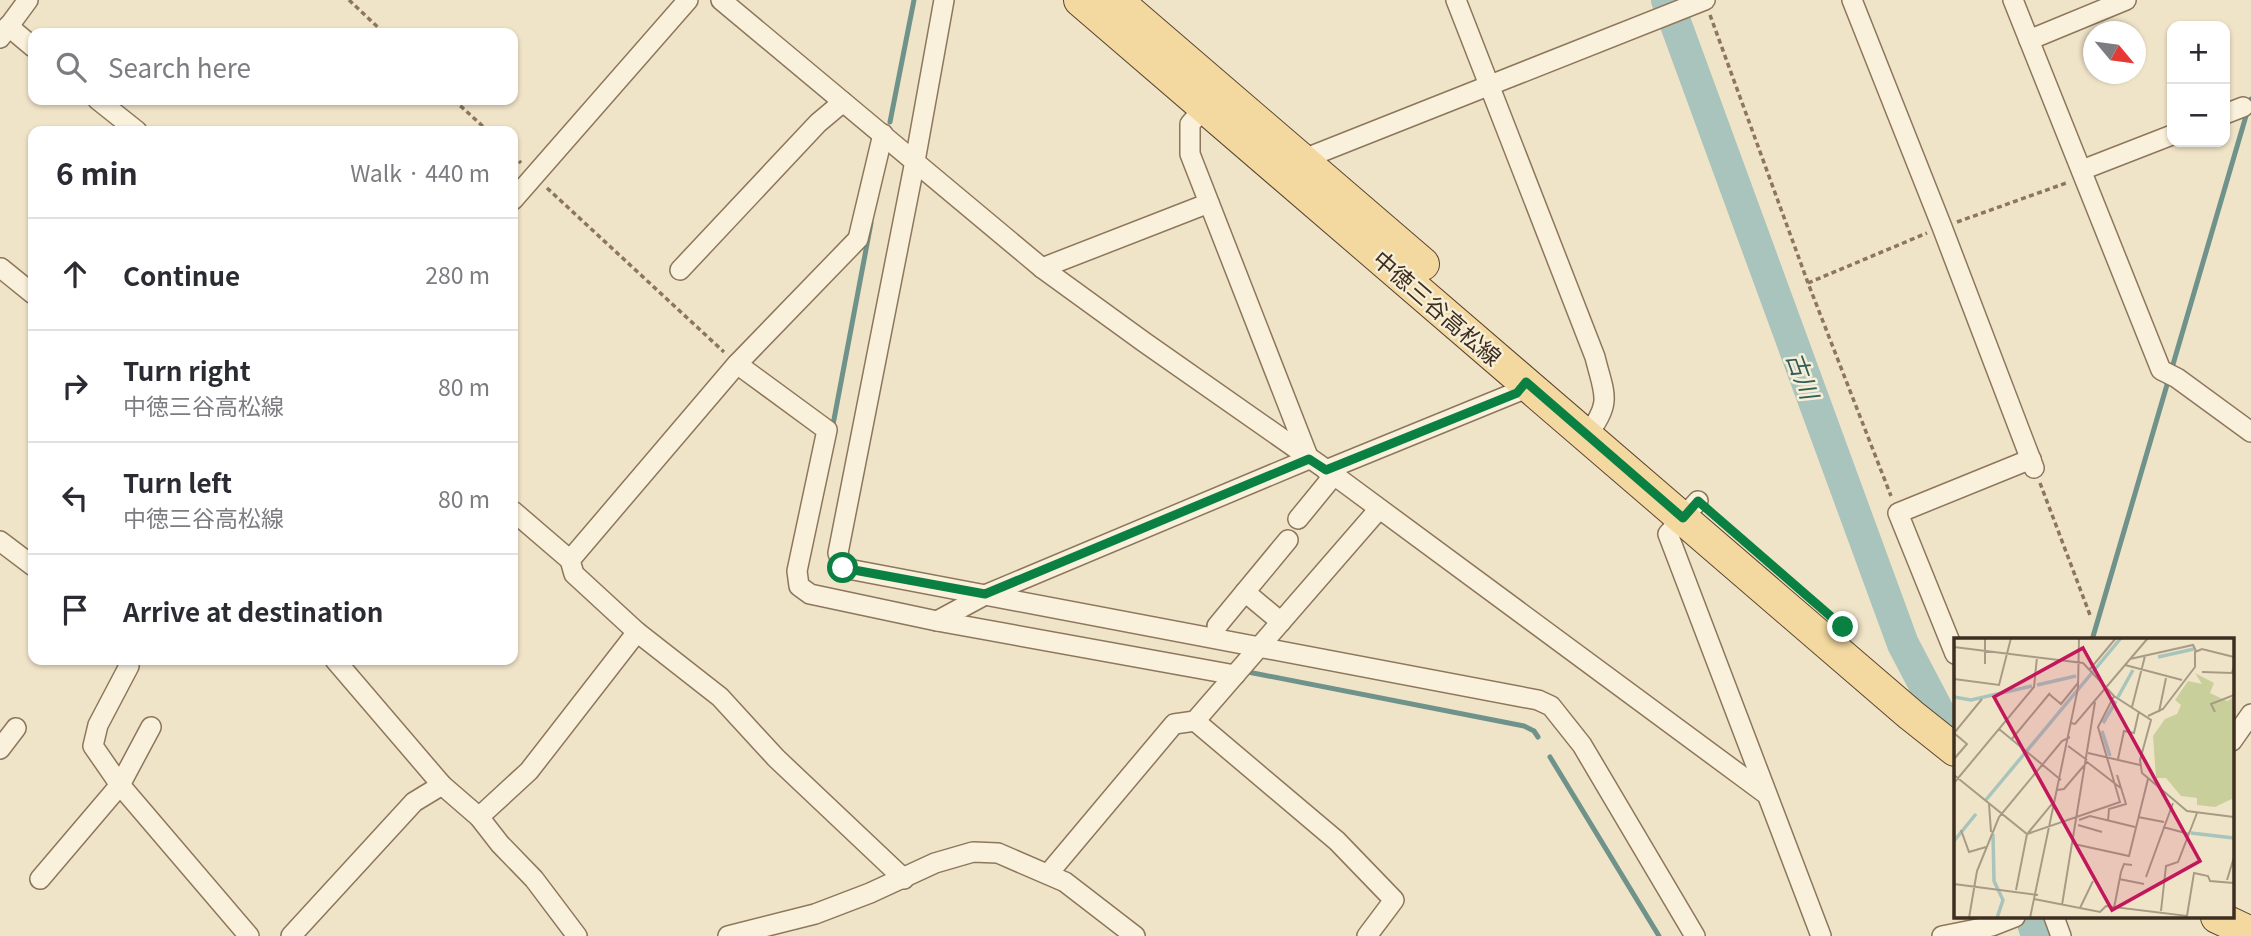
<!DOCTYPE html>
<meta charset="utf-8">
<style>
:root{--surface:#fff;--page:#f2f2f3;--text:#2b2b33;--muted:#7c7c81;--line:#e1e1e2}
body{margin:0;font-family:Georgia,"Noto Sans JP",serif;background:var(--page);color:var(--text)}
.controls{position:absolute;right:21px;top:21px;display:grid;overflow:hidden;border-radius:14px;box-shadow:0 2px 5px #0004}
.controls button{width:63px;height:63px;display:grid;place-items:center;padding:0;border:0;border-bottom:2px solid var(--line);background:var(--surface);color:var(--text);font:35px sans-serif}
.compass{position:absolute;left:2083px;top:21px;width:63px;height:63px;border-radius:50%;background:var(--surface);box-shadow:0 2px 5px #0004;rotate:119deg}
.stop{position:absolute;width:21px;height:21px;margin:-16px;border:5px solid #0b8043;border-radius:50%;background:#fff}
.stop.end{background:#0b8043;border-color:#fff;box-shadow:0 2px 7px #0008}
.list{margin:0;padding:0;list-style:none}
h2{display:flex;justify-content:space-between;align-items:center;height:91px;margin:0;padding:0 28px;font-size:30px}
h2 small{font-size:23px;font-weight:400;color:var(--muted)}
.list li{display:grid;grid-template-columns:46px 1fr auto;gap:21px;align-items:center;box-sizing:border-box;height:112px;padding:0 28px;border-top:2px solid var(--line)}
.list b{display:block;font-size:26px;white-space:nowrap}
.list p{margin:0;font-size:23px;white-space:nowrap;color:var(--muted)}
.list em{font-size:23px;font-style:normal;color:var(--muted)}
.icon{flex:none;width:38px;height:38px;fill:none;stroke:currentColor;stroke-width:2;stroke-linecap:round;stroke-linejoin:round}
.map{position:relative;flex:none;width:2251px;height:936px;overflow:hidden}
.search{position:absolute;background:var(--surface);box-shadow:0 2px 5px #0004;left:28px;top:28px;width:490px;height:77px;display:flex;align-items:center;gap:18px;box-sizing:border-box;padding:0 24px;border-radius:14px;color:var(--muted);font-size:26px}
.panel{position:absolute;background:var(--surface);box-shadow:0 2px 5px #0004;left:28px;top:126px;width:490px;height:539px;border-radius:14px}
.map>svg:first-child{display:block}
</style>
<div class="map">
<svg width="2251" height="936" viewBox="0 0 2251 936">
<rect width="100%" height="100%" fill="#f0e4c8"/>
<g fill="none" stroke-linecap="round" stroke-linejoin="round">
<g stroke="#6f938a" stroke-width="5">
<polyline points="890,122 914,0"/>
<polyline points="832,430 871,223"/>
<polyline points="2092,640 2251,99"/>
<polyline points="1248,672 1524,726 1534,731 1538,737"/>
<polyline points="1550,757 1659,936"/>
</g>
<g stroke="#a9c4bc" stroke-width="32">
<polyline points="1667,0 1903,644 1955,743"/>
<polyline points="2031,917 2037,936"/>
</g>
<defs>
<g id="minor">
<polyline points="721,0 1042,268 1144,342 1334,475 1766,794"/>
<polyline points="944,0 915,161 838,553 843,568 1538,700 1551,706 1582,745 1695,936"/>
<path d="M1456 0 1595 357C1604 394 1613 402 1587 435"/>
<polyline points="1852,0 1942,227 2034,468"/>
<polyline points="2013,0 2161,370 2177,378 2251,432"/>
<polyline points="8,26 33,47"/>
<polyline points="0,38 28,0"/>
<polyline points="2029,40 2126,0"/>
<polyline points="98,100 137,131"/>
<polyline points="2225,114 2243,107"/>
<polyline points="1296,162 1705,0"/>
<polyline points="2082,170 2172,135"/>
<polyline points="513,200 688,0"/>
<polyline points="1,268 33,294"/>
<polyline points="1042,268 1209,203"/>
<polyline points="680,270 818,123 843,102"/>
<polyline points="737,364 827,430 797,571 799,586 810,594 937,621 1235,675"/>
<polyline points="1326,470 1517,392 1526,382"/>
<polyline points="1698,501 1668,534 1821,936"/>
<polyline points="513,511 570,560 574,574 637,632 720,697 776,758 904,879"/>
<polyline points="1298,519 1334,475"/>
<polyline points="0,541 33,566"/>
<polyline points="570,560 737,364 858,239 883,134"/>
<polyline points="937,621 985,595 1309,459 1190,154 1190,124 1210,101"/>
<polyline points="1281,622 1245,592 1288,540"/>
<polyline points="1217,626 1245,592"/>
<polyline points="1955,654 1898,513 2031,459"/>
<polyline points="128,660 129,666 98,725 93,746 120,785 249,936"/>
<polyline points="335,660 442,785 479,817 500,844 534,879 577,936"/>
<polyline points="1195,721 1337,841 1394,900 1367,936"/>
<polyline points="2232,741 2251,714"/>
<polyline points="0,749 16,728"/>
<polyline points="479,817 529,771 637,632"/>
<polyline points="1048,874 1174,724 1195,721 1379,509"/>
<polyline points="40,879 120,785 151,727"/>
<polyline points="2054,917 2061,936"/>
<polyline points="291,936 414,802 442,785"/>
<polyline points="728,936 815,914 870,893 935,863 973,852 998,853 1065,882 1135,936"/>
<polyline points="1942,936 1992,926 2015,917"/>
</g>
<g id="primary">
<polyline points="1080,0 1911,715 1955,750"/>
<polyline points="1116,0 1423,264"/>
<polyline points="2217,917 2251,933"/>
</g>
</defs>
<use href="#minor" stroke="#8d765c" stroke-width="22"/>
<use href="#primary" stroke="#5b4430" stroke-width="34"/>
<g stroke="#8d765c" stroke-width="3.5" stroke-dasharray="5 3.5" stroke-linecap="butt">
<polyline points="349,0 384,33"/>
<polyline points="1710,15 1808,283 1891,496"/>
<polyline points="454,100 488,131"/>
<polyline points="513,155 521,163"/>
<polyline points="547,188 724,352"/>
<polyline points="1957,222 2069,182"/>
<polyline points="1808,283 1927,233"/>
<polyline points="2040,483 2090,615"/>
</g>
<use href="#minor" stroke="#faf1dc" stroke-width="19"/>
<use href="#primary" stroke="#f3d9a0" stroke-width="32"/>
</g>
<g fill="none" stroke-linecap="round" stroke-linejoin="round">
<polyline stroke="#0b8043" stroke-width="9" points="843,568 985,594 1309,459 1326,470 1517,393 1526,382 1683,518 1698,501 1843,627"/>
</g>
<g text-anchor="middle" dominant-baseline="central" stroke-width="5" stroke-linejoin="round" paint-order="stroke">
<g font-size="23" fill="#3d2e20" stroke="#f7eed8">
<text transform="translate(1438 307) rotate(41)">中徳三谷高松線</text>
</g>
<g font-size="24" font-style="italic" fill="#2f5d5a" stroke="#f7eed8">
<text transform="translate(1804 375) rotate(70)">古川</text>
</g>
</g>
<g transform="translate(1954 638)">
<rect width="280" height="280" fill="#f0e4c8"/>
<path d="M241 35 260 45 256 55 273 63 280 59V160L261 169 243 167V160L227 158 212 140H202L199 98 211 81 223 76 227 67 221 62 234 43 248 46Z" fill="#c9cf9b"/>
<path fill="none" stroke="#a9c4bc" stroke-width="3.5" d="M204 19 240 11M83 47 122 38M0 59 17 62 78 48M164 59 179 32M149 85 162 63M148 93 156 118M31 163 167 0M237 195 280 200M39 196 40 243 49 262 43 280M0 203 22 176"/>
<path fill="none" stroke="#a89b85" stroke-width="2" d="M31 0V26M0 9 129 25 160 58 197 82 186 122 188 135 233 173 280 179M176 21 239 7 242 13M171 27 228 42M136 31 162 0M248 34 278 35 280 28M0 41 45 47 57 0M95 56 107 66 124 45M178 69 191 18M205 74 212 40M261 74 257 66 280 57M194 78 209 71 241 29V14L248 11 280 19M117 85 121 86 194 0M45 91 107 142M57 102 96 55M114 108 133 122M134 115 186 127M0 121 13 106 0 95 28 61M164 121 170 93 180 95 185 73M0 137 73 196 166 164 144 89 160 58M0 145 80 49 83 19M103 152 110 151 133 124 168 151M35 166 37 194M184 179 210 184M125 182 136 178 181 189M154 183 155 171 172 166 163 137M124 187 148 194M209 189 235 196M7 192 15 214 32 209M74 195 97 167 102 168M120 206 175 218 194 141M192 239 219 165M165 241 190 246M273 242 280 219M0 246 84 257M62 252 73 196M80 261 146 274 152 268 233 278 240 235 254 238 256 243 280 245M108 267 141 64M126 270 139 243M160 270 167 234 170 226 178 227M207 273 212 228 224 224 243 175M15 280 23 233 45 179 108 103 116 99M76 280 124 50 125 0"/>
<path fill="#c2185b" fill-opacity="0.15" stroke="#c2185b" stroke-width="3.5" d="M129 10 246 223 158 272 40 59Z"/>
<rect width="280" height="280" fill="none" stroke="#3d2e20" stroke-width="3.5"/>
</g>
</svg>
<div class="controls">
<button>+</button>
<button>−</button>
</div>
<svg class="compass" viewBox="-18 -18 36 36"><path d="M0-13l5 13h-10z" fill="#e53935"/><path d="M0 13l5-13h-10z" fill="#7c7c81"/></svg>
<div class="stop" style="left:843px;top:568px"></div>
<div class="stop end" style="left:1843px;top:627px"></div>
<div class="search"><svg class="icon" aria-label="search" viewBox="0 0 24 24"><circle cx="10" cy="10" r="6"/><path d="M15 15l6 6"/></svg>Search here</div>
<section class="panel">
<h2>6 min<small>Walk · 440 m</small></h2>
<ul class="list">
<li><svg class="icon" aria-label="ahead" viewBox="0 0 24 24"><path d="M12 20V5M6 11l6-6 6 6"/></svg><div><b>Continue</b></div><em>280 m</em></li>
<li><svg class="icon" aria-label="right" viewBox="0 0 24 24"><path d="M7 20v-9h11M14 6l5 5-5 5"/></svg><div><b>Turn right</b><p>中徳三谷高松線</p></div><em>80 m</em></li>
<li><svg class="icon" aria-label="left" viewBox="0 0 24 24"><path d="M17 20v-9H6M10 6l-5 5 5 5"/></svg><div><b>Turn left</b><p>中徳三谷高松線</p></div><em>80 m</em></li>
<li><svg class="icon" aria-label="arrive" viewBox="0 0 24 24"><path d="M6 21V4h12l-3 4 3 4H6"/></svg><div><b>Arrive at destination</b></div></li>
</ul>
</section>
</div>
